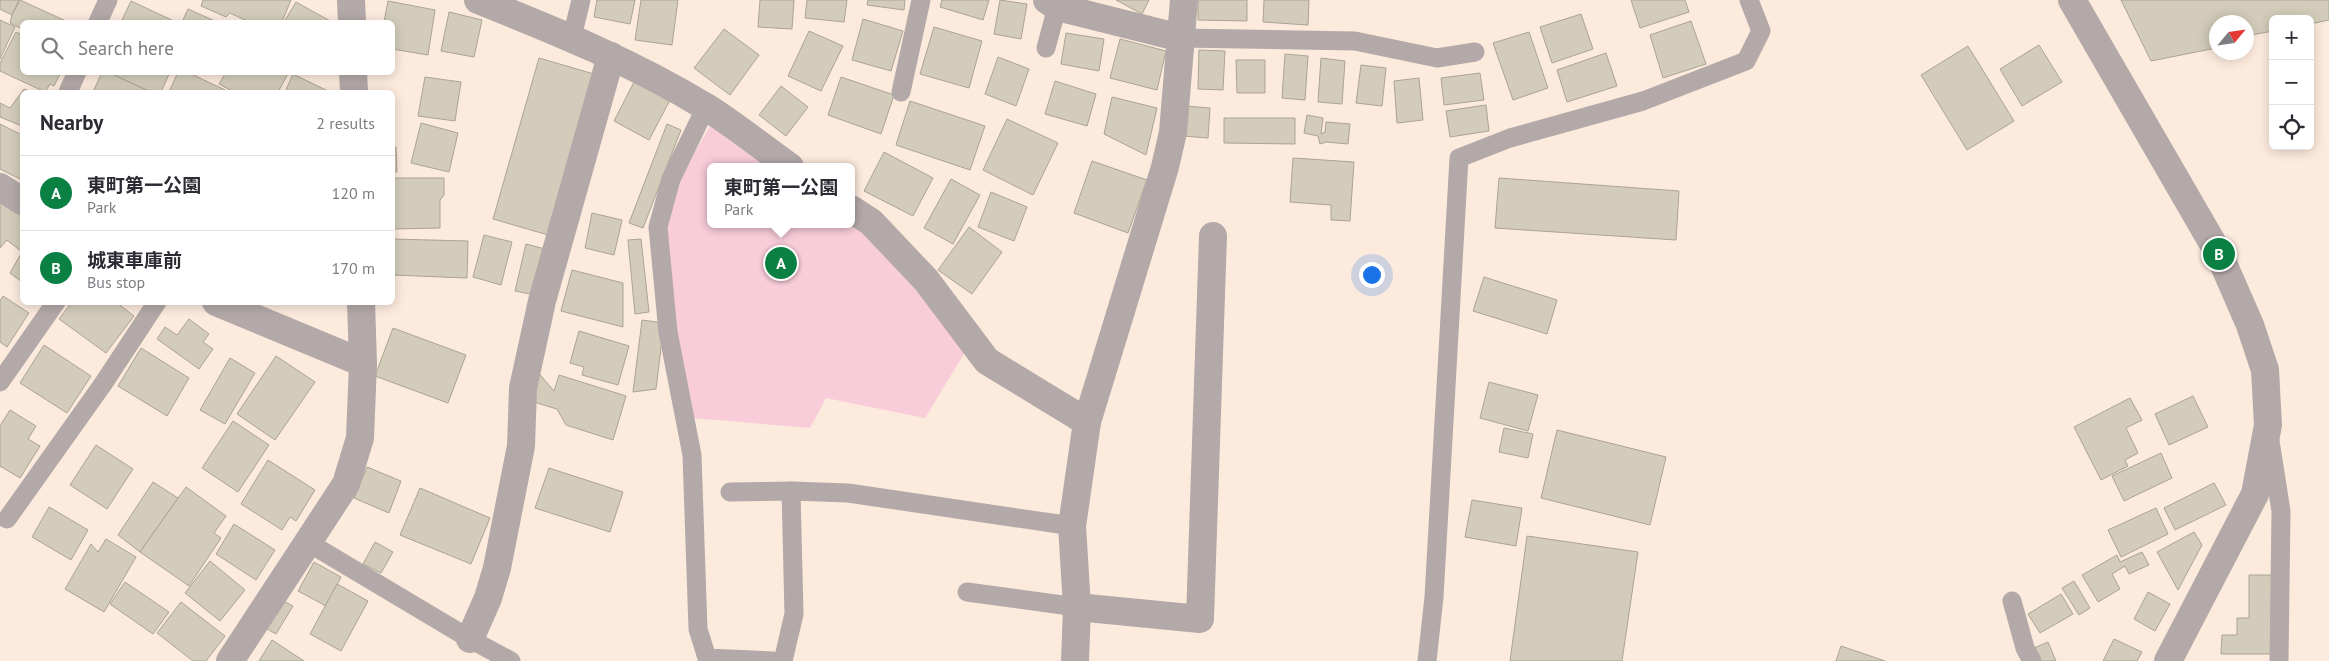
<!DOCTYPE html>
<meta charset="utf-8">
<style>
:root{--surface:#fff;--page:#f2f2f3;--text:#2b2b33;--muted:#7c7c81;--line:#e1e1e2;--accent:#0b8043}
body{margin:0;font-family:"PT Sans","Noto Sans JP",sans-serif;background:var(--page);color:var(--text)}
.controls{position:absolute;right:15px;top:15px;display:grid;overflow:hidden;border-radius:8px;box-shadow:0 2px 12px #0003}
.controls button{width:45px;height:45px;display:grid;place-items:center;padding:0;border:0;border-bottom:1px solid var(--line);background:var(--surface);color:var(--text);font:25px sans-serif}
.compass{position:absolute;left:2209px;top:15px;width:45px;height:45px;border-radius:50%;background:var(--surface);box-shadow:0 2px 12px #0003;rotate:61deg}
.you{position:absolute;left:1371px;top:274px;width:18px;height:18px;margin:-12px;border:4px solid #fff;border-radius:50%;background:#1a73e8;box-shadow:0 0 0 8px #1a73e833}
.badge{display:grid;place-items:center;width:32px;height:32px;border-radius:50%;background:var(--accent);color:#fff;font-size:16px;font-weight:700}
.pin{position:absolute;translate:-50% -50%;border:2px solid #fff;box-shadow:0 1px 5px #0006}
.popup{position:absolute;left:707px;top:163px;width:148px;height:65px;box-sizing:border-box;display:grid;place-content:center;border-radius:8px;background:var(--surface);filter:drop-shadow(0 1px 4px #0005);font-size:16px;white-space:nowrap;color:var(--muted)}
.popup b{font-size:19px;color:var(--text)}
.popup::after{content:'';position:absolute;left:50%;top:100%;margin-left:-10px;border:10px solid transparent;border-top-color:var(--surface)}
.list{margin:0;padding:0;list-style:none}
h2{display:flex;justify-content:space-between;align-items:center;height:65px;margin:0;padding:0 20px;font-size:21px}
h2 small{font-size:16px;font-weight:400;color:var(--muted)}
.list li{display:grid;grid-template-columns:32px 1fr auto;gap:15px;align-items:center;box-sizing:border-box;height:75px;padding:0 20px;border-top:1px solid var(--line)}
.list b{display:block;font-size:19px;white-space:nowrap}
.list p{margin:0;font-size:16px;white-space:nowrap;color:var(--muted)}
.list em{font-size:16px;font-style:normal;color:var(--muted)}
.icon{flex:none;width:28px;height:28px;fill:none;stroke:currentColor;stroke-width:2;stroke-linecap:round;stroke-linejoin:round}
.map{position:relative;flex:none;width:2329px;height:661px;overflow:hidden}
.search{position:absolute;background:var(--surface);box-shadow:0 2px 12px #0003;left:20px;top:20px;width:375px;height:55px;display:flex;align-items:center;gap:12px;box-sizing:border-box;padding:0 18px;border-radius:8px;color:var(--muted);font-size:19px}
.panel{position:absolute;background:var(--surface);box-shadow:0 2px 12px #0003;left:20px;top:90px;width:375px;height:215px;border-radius:8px}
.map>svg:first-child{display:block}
</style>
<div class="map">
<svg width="2329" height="661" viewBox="0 0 2329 661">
<rect width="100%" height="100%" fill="#fceadd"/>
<polygon fill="#f8ccd9" points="712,123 774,167 711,167 711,224 851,224 851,221 919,289 965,352 925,418 826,398 810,428 693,418 667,288 664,237 677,182"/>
<g fill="#d3ccba" stroke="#aba492">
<polygon points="0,0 19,0 12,15 0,9"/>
<polygon points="20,0 66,21 66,22 22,22 22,29 10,23 12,15"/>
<polygon points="203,0 291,0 282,22 249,22 230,13 226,17 201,6"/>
<polygon points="597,0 635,0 630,24 594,17"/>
<polygon points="641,0 678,0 672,45 635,40"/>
<polygon points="760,0 794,0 792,29 758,27"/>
<polygon points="807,0 847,0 844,22 805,18"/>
<polygon points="868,0 905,0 904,10 867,5"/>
<polygon points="942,0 989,0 983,20 940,7"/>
<polygon points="1000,0 1027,4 1021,39 994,34"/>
<polygon points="1116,0 1149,0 1142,14"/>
<polygon points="1198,0 1247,0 1247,21 1198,20"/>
<polygon points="1264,0 1309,0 1308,25 1263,22"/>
<polygon points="1631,0 1685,0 1689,12 1640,28"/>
<polygon points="2121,0 2329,0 2329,20 2310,24 2310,19 2273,19 2273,31 2246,36 2246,22 2216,22 2216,48 2151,61"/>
<polygon points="131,1 176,22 121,22"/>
<polygon points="388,1 435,10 428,55 392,49 392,22 384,22"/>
<polygon points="296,2 332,22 284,22"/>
<polygon points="188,9 217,22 182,22"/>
<polygon points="449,12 482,20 474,57 441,51"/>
<polygon points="1581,14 1593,49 1552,63 1540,27"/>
<polygon points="863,19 903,31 891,71 852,60"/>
<polygon points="0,20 15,27 0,59"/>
<polygon points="1691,21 1706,64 1663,78 1650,35"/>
<polygon points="934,27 982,41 969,88 920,74"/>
<polygon points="724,29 759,55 730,95 694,68"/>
<polygon points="809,31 843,46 821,91 788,76"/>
<polygon points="16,32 22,35 22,72 61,72 54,86 50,84 45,92 0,71 0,63"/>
<polygon points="1529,32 1548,88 1513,100 1493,43"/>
<polygon points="1066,33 1104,39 1099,71 1061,64"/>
<polygon points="1120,39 1166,51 1157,90 1110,78"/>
<polygon points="2039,45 2062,82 2022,106 2000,69"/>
<polygon points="1968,46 2014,121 1967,150 1921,75"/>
<polygon points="1199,50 1225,51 1223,90 1198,89"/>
<polygon points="1606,53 1617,86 1567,102 1557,70"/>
<polygon points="1285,54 1308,56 1305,100 1282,98"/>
<polygon points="998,57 1029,69 1016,106 985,94"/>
<polygon points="539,58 601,76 555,237 493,219"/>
<polygon points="1321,58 1345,61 1342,104 1318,102"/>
<polygon points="1236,60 1265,60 1265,93 1237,93"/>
<polygon points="1361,65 1386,68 1382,106 1356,103"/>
<polygon points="102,72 108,72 151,92 93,92"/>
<polygon points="115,72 170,72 161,92 151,92 114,75"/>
<polygon points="178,72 187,72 225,90 224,92 169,92"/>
<polygon points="226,72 289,72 278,92 234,92 219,84"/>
<polygon points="1480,73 1484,100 1444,105 1441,78"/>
<polygon points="293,74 330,92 285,92"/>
<polygon points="425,77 461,82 455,121 418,116"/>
<polygon points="841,77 894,95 881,134 828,115"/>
<polygon points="1419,78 1423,120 1397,123 1394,81"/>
<polygon points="1055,81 1096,94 1087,126 1045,114"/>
<polygon points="634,82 670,100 649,140 614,121"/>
<polygon points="781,86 808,107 786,136 759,115"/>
<polygon points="24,89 32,92 22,92 22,126 0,117 0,103 10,108"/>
<polygon points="1112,97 1157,108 1146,155 1104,134"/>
<polygon points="910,101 985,126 970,170 896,145"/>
<polygon points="1486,105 1489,131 1450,137 1446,111"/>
<polygon points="1185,106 1210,108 1208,138 1183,136"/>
<polygon points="1307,115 1323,118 1321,134 1325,132 1326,122 1350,124 1348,144 1326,142 1320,144 1318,136 1304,133"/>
<polygon points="1224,118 1295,118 1295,144 1224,143"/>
<polygon points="1007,119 1058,143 1033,195 983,170"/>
<polygon points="421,123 458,133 449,172 411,163"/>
<polygon points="0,124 22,135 22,180 0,169"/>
<polygon points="667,124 681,130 643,228 629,223"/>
<polygon points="392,147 396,147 397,172 392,172"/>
<polygon points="884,152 933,178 913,216 864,191"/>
<polygon points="1293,158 1354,162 1350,221 1331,220 1331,205 1290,202"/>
<polygon points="1092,161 1147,180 1128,233 1074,213"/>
<polygon points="392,178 444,178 444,195 440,200 440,228 392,229"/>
<polygon points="1499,178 1679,191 1676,240 1495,228"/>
<polygon points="951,179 980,195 953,244 924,228"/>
<polygon points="991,192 1027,207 1014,241 978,227"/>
<polygon points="0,193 22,209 22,252 7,240 0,248"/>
<polygon points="592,213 622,220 614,255 585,248"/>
<polygon points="969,227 1002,252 972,294 938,270"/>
<polygon points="484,235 512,242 501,285 473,277"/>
<polygon points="392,239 468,241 467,278 392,275"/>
<polygon points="641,239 649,312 635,314 628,240"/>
<polygon points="526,244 545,249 535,295 515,291"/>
<polygon points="22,252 22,282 10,273"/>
<polygon points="572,270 623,283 623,327 561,311"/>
<polygon points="1484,277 1557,300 1547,334 1473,311"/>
<polygon points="3,296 29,313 7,347 0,342 0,301"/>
<polygon points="72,302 116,302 134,316 106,353 59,319"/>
<polygon points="189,319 209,334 203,342 213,349 199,369 157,339 165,327 177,335"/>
<polygon points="642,320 664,323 656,389 633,392"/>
<polygon points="393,328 466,355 448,403 375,376"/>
<polygon points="579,331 629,346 618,385 582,375 584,367 570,363"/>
<polygon points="44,345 91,376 67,413 20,383"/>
<polygon points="141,348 189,378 167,416 118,386"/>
<polygon points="276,356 315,382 275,440 237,414"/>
<polygon points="230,358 255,373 225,424 200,410"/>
<polygon points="536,370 554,391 559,375 626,396 613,440 566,425 557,409 527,400"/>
<polygon points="1489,382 1538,395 1528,431 1480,418"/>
<polygon points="2193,396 2208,427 2169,445 2155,414"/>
<polygon points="2130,398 2142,420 2126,428 2138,453 2125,460 2128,466 2101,480 2074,427"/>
<polygon points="10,410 36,426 28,439 40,446 20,478 0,466 0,426"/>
<polygon points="233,421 269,445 238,492 202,468"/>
<polygon points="1504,428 1533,434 1528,458 1499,452"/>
<polygon points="1557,430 1666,457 1650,525 1541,498"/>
<polygon points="96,445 133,469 107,509 70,485"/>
<polygon points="2161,453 2172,478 2124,501 2112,476"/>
<polygon points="268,460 315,490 296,521 290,517 282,530 241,504"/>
<polygon points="367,467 401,481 389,513 354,498"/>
<polygon points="549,468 623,492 610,532 535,508"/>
<polygon points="153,482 178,498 140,552 118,535"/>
<polygon points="2214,483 2226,505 2175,530 2164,508"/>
<polygon points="186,487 226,516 214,533 221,538 189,586 140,552"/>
<polygon points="420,488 490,518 471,564 400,535"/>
<polygon points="1472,500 1522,508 1516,546 1465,537"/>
<polygon points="49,507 88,530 71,560 32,537"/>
<polygon points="2156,508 2168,534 2121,557 2108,530"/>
<polygon points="234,524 275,550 256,580 216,554"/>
<polygon points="2194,532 2202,545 2178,590 2157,552"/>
<polygon points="1527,536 1638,552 1622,661 1510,661"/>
<polygon points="106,539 136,557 104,612 65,589 91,544 98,552"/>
<polygon points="375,542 393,552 381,573 363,564"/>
<polygon points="2142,552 2149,565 2129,574 2125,566 2112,574 2120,589 2098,602 2082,575 2117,555 2120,562"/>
<polygon points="210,561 245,590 220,621 185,593"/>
<polygon points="314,562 341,577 326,606 298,591"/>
<polygon points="2249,575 2275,575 2275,654 2221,654 2222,635 2237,635 2237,618 2249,618"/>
<polygon points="2074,581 2090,608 2079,615 2062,588"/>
<polygon points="125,582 169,612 153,634 110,604"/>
<polygon points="337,584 368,601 341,651 310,634"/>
<polygon points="2148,592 2170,604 2155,631 2134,619"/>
<polygon points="2061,594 2073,614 2040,633 2028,614"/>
<polygon points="278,598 293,606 276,634 262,626"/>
<polygon points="181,602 225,636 206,661 193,661 157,633"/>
<polygon points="2114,639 2142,652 2137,661 2103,661"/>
<polygon points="272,640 304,661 259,661"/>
<polygon points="2048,642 2056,661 2040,661 2034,648"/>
<polygon points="1841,646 1885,661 1836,661"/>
</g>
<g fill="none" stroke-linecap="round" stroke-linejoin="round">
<g stroke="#b3a9a8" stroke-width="19">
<polyline points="98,22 108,0"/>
<polyline points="572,37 581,0"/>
<polyline points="1181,38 1355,41 1437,58 1475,52"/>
<polyline points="1046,48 1057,7"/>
<polyline points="68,92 77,72"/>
<polyline points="901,92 921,0"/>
<polyline points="706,107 671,179 658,227 668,332 692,455 698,629 707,658 773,661"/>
<polyline points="0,382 56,302"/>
<polyline points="2270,441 2281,511 2279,661"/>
<polyline points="730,492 791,491 848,493 1072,526"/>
<polyline points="7,519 103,384 157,302"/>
<polyline points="309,543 470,639 511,661"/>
<polyline points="967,592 1077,607"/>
<polyline points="2012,601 2025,648 2032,661"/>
<polyline points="783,661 794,614 791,491"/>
<polyline points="1427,661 1434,597 1459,158 1510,138 1643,101 1746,61 1761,31 1749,0"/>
</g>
<g stroke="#b3a9a8" stroke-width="28">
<polyline points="351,0 352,22"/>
<path d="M478 0C556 31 634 63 706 107 735 125 762 147 790 167"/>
<polyline points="1047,0 1057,7 1181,38"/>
<polyline points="353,72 354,92"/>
<polyline points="0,187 22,201"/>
<polyline points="851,209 871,222 926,280 987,361 1087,422"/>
<polyline points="216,302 363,363"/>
<polyline points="1077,607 1200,619 1213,236"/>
<polyline points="470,639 488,598 497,568 521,446 523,388 542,301 611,56"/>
<polyline points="230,661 346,484 360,438 363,363 361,302"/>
<polyline points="1075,661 1077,607 1072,526 1087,422 1165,167 1173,132 1184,0"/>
</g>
<polyline stroke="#b3a9a8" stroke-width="28" points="2072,0 2219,254 2250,325 2265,370 2268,425 2255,494 2168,661"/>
</g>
</svg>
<div class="controls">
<button>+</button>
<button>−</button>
<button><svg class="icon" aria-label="locate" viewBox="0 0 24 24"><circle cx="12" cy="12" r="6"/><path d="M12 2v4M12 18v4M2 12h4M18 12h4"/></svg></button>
</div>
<svg class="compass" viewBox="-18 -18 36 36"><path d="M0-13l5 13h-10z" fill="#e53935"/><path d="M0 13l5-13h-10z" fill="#7c7c81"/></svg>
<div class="you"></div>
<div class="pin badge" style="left:781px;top:263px">A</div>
<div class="popup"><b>東町第一公園</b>Park</div>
<div class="pin badge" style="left:2219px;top:254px">B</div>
<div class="search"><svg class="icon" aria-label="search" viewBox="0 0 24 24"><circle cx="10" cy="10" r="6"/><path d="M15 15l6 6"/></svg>Search here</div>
<section class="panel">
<h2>Nearby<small>2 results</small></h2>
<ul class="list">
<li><span class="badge">A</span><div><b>東町第一公園</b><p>Park</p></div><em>120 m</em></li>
<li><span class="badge">B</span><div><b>城東車庫前</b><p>Bus stop</p></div><em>170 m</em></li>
</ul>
</section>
</div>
